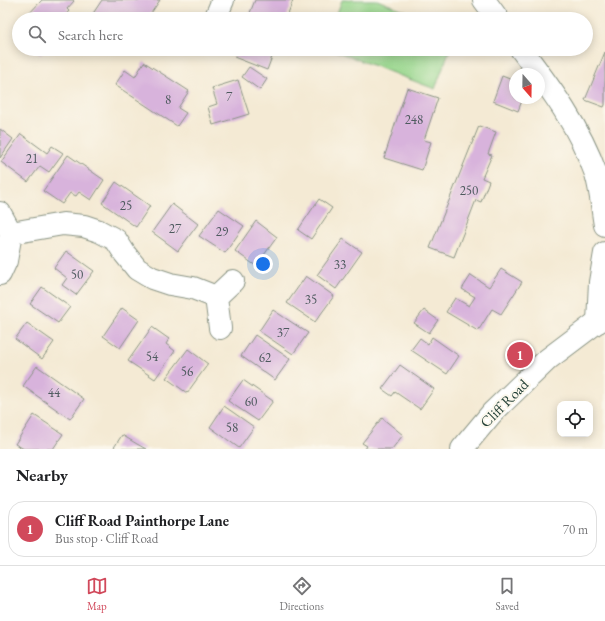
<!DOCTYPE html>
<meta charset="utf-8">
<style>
:root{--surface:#fff;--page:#f6f6f6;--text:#202124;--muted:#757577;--line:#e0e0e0;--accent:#d1495b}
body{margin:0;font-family:"EB Garamond",serif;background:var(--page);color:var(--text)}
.controls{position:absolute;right:12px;bottom:12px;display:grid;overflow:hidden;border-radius:8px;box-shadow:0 2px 10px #0003}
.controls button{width:36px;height:36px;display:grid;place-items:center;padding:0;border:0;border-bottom:1px solid var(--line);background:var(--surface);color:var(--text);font:20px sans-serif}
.compass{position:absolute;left:509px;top:68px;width:36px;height:36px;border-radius:50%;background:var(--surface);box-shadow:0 2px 10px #0003;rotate:160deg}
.you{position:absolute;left:263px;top:264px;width:14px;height:14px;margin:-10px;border:3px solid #fff;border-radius:50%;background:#1a73e8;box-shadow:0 0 0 6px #1a73e833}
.badge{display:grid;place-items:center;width:26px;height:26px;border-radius:50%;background:var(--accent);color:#fff;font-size:13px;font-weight:700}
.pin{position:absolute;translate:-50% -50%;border:2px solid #fff;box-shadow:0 1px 4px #0006}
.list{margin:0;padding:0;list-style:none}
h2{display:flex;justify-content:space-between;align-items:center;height:52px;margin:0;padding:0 16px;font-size:17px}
h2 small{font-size:13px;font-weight:400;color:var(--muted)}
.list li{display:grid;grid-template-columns:26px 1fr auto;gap:12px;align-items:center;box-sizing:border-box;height:56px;margin:0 8px 8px;padding:0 8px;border:1px solid var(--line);border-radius:16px}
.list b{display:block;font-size:15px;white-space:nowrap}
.list p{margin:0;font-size:13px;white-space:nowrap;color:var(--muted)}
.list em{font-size:13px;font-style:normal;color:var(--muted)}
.icon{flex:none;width:22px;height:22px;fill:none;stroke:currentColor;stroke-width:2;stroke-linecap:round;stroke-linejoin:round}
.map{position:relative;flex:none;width:605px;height:449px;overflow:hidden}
.search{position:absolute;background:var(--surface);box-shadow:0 2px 10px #0003;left:12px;right:12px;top:12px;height:44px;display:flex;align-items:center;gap:10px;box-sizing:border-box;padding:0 14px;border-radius:22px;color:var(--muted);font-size:15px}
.sheet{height:116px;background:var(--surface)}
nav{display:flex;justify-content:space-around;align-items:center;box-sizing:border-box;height:56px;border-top:1px solid var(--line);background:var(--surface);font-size:11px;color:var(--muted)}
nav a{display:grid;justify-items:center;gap:2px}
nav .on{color:var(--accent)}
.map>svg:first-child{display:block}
</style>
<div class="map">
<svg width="605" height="449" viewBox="0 0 605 449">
<rect width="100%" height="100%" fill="#fbf7ec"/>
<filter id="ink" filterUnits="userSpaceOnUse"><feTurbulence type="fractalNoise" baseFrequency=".025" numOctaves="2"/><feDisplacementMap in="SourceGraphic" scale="8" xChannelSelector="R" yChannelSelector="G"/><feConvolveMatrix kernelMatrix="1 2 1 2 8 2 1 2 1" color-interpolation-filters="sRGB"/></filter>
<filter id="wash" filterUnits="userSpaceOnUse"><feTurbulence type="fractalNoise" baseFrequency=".012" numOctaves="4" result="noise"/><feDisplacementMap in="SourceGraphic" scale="16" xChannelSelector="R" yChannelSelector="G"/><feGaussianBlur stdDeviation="0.9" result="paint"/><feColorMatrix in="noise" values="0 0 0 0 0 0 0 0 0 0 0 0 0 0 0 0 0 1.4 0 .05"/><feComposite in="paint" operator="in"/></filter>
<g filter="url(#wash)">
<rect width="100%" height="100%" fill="#f4ead4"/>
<g fill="#97d68c" stroke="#5b8a60">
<polygon points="342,0 377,0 426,19 335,19"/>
<polygon points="330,49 450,49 435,89"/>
</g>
<g id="blocks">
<g fill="#d8b3dc">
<polygon points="42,0 73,0 74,1 67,9 69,11 62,19 24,19"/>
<polygon points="102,0 160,0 147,19 98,19 92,15"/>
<polygon points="255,0 293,0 286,19 252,19 248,18"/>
<polygon points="35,49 46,49 40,55"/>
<polygon points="237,49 275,49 267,70 234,57"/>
<polygon points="605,52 605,105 604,107 585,100"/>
<polygon points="144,62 189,91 178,108 186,113 177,126 115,85 125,70 135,77"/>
<polygon points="249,67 267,79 260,90 242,77"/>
<polygon points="502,76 515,81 515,98 523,98 518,111 493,101"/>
<polygon points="238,80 249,114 213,125 208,107 217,104 212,88"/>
<polygon points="407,88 438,98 424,140 431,142 422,170 384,158"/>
<polygon points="479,126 496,132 488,154 492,155 482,178 489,181 481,202 476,200 454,257 430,248"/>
<polygon points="0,129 13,139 0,158"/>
<polygon points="21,134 47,153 52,146 63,153 49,172 40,166 28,182 1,162"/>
<polygon points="68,155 104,180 91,200 79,192 76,196 70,193 62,204 43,191"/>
<polygon points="116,182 150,206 136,227 102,203"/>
<polygon points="319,199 332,208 311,239 298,230"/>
<polygon points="172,204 198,224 178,251 152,232"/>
<polygon points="219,209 244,226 225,253 199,236"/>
<polygon points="256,221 277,237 256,266 235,251"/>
<polygon points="343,239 362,252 336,289 317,275"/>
<polygon points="66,251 94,271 76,295 62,285 67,278 54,268"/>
<polygon points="501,269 522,282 501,314 492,309 478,331 446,312 455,298 469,306 475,297 462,289 471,275 489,287"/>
<polygon points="306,276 334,296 315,322 287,303"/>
<polygon points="42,287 70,307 58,323 30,304"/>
<polygon points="122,308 139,320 120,348 103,336"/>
<polygon points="273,310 308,333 293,354 259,331"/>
<polygon points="424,310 438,320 429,333 414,323"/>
<polygon points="27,323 54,342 42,359 15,339"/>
<polygon points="152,327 169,339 166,344 175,351 155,379 128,361"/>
<polygon points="255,335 290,359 275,380 241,356"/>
<polygon points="432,337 459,356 447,374 411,350 420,338 428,344"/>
<polygon points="188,349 208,364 187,393 166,378"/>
<polygon points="400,365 434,389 420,409 395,392 392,396 382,389"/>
<polygon points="37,366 84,399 70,419 23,386"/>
<polygon points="243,380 273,401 258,421 228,401"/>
<polygon points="224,406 254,427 239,448 210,427"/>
<polygon points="34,415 63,434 53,449 24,449 15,444"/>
<polygon points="382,418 403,435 392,449 365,449 367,446 362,443"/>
<polygon points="122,435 137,444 146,449 113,449"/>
</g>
</g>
</g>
<g filter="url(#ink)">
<use href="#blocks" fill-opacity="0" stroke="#8a9484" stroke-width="1"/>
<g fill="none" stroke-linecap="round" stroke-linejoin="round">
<defs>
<g id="minor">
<polyline points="215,19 223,0"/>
<polyline points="0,213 11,233 6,261 0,274"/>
<polyline points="11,233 63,224 84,226 99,231 116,240 125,254 137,269 152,278 170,284 193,288 216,297"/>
<polyline points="220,328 216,297 233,281"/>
</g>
<g id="tertiary">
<polyline points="484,0 498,19"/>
<path d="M521 49C551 89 579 126 596 174 601 190 602 208 605 225"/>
<polyline points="598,322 600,282 605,253"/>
<polyline points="462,449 492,413 548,359 605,316"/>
</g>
</defs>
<use href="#minor" stroke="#8a9484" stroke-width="24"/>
<use href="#tertiary" stroke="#8a9484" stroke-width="24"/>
<use href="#minor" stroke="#fff" stroke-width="22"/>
<use href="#tertiary" stroke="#fff" stroke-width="22"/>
</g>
</g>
<g text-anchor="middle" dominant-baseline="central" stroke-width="4" stroke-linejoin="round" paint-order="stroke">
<g font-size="13" fill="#4d5a5e">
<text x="229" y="96">7</text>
<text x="168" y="99">8</text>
<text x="414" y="119">248</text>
<text x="32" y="158">21</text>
<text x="469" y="190">250</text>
<text x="126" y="205">25</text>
<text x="175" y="228">27</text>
<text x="222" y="231">29</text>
<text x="340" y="264">33</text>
<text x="77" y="274">50</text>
<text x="311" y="299">35</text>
<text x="283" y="332">37</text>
<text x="152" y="356">54</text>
<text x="265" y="357">62</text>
<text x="187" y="371">56</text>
<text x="54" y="392">44</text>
<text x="251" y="401">60</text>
<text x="232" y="427">58</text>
</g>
<g font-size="15" fill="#1f3d34" stroke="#fbf7ec">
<text transform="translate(504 403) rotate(-45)">Cliff Road</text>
</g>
</g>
</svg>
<div class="controls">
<button><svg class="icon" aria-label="locate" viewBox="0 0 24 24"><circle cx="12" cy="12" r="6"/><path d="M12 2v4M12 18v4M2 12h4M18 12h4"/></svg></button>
</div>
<svg class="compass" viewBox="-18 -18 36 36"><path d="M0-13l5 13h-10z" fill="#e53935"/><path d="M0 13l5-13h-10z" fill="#757577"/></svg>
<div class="you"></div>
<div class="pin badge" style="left:520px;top:355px">1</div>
<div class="search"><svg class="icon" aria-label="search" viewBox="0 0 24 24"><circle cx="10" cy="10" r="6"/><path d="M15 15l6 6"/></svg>Search here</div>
</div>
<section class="sheet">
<h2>Nearby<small></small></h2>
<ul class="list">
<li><span class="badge">1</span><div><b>Cliff Road Painthorpe Lane</b><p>Bus stop · Cliff Road</p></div><em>70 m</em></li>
</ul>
</section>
<nav>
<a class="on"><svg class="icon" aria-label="map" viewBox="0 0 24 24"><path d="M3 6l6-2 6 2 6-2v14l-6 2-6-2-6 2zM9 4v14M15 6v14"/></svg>Map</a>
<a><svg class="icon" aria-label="directions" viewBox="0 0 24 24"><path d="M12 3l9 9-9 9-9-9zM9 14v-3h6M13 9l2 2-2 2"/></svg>Directions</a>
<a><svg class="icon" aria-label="saved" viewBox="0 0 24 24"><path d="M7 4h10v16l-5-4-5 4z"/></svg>Saved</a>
</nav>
